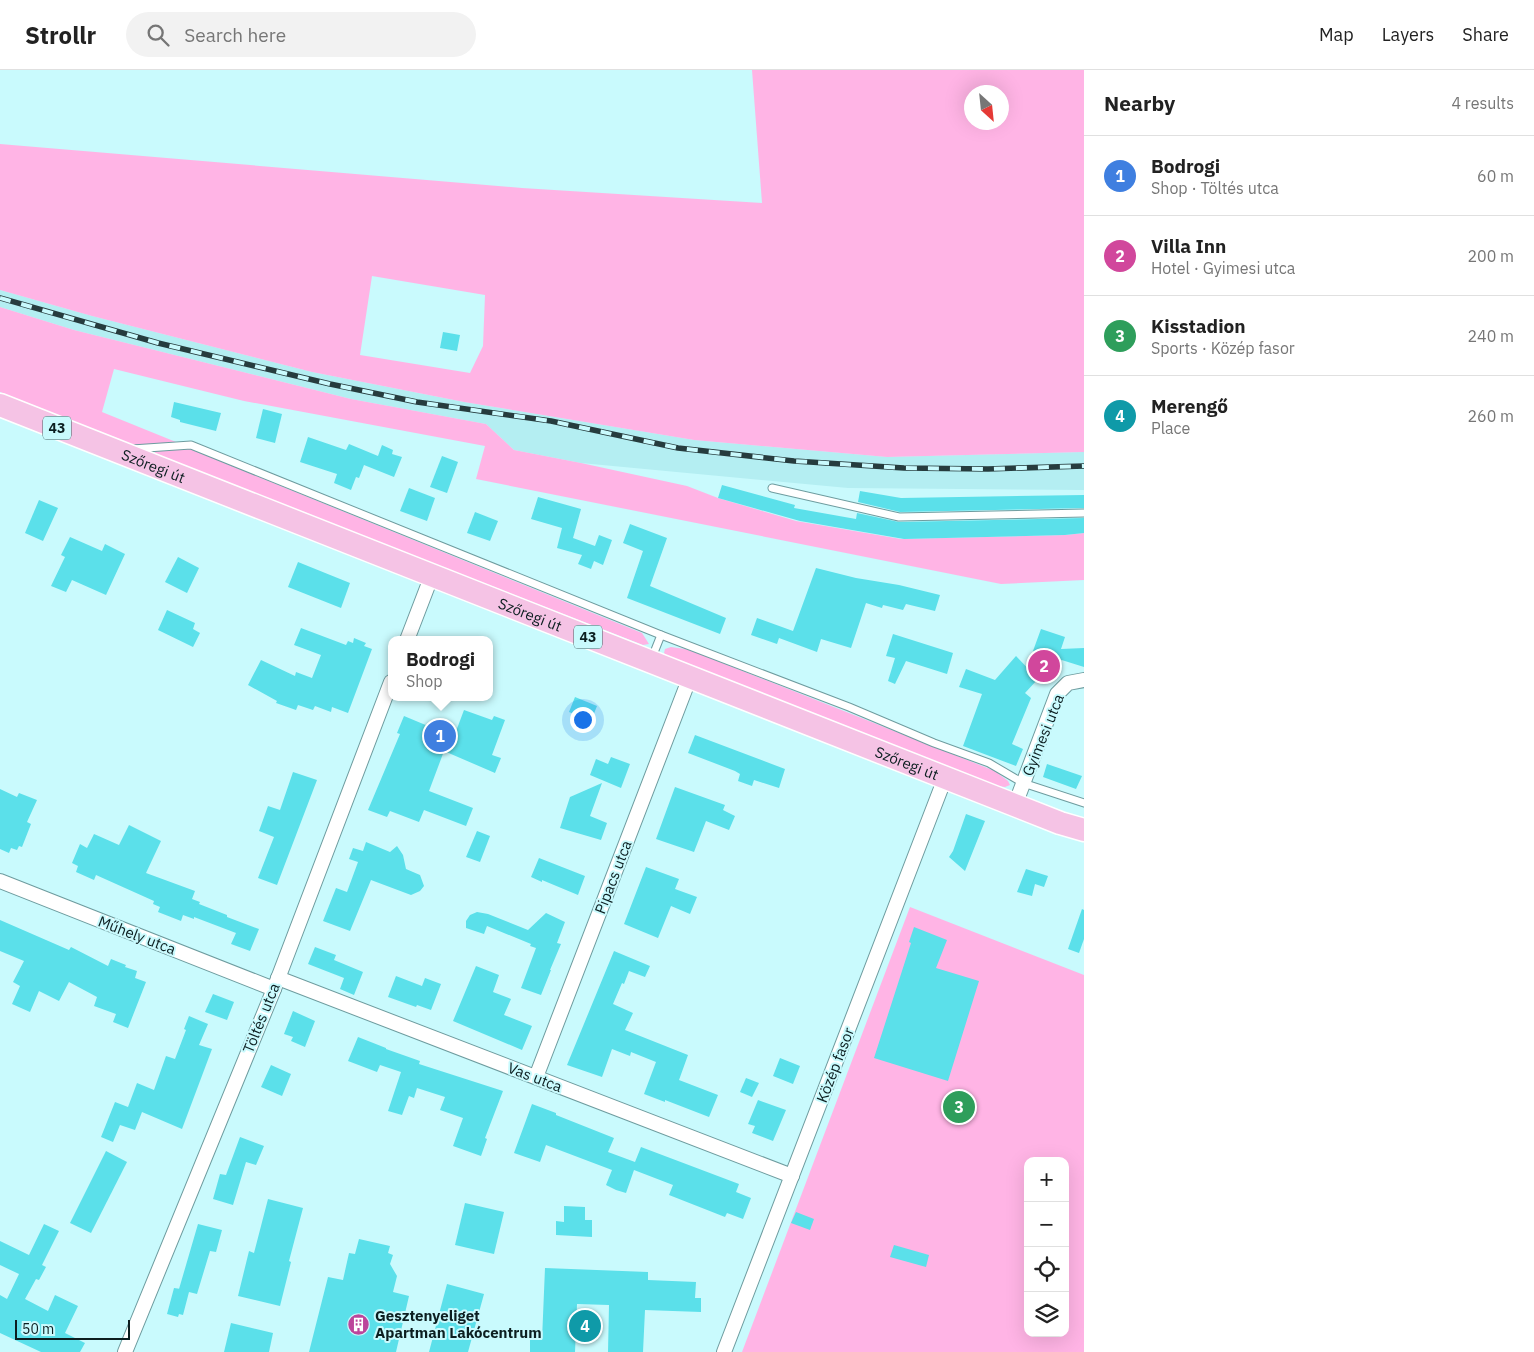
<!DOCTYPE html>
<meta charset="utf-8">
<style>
:root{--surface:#fff;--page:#f2f2f2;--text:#222;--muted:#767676;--line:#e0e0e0;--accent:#d93025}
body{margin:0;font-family:"IBM Plex Sans",sans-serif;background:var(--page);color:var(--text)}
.controls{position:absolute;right:15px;bottom:15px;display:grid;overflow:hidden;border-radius:10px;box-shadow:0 5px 20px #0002}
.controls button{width:45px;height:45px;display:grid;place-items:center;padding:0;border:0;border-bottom:1px solid var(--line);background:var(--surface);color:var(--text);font:25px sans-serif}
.compass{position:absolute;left:964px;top:15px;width:45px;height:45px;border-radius:50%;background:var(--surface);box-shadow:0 5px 20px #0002;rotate:153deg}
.scale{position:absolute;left:15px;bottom:12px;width:115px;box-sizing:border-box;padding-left:5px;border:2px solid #0c1e20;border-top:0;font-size:14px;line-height:18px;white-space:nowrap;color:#0c1e20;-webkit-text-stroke:4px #c9fafd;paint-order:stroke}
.you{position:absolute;left:582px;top:649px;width:18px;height:18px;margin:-12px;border:4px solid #fff;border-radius:50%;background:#1a73e8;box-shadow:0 0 0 8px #1a73e833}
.badge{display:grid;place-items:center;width:32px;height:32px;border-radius:50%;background:var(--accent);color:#fff;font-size:16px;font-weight:700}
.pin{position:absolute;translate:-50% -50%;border:2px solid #fff;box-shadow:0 1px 5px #0006}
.popup{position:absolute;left:388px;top:566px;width:105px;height:65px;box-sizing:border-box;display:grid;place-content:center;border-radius:10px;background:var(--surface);filter:drop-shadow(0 1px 4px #0005);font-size:16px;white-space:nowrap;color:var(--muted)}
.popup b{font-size:19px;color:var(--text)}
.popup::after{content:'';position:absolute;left:50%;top:100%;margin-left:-10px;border:10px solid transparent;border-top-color:var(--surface)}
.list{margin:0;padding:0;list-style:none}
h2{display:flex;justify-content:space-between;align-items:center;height:65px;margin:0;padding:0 20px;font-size:21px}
h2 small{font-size:16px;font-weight:400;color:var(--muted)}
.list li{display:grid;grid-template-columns:32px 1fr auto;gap:15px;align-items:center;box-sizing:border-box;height:80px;padding:0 20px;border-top:1px solid var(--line)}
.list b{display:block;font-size:19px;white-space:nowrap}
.list p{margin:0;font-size:16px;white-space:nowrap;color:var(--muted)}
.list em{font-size:16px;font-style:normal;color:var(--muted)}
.icon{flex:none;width:28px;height:28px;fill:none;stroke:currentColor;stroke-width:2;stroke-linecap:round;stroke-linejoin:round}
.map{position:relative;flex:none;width:1084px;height:1282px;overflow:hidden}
header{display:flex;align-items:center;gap:30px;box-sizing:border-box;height:70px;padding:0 25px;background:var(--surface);border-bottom:1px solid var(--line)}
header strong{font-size:24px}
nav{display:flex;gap:28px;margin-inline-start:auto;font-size:18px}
.search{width:350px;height:45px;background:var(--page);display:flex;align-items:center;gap:12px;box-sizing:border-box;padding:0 18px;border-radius:28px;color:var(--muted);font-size:19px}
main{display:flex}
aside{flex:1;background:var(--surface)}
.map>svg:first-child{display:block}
</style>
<header>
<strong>Strollr</strong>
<div class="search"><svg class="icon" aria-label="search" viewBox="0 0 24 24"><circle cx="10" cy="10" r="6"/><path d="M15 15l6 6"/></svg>Search here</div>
<nav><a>Map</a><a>Layers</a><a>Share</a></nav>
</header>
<main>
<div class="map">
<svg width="1084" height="1282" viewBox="0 0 1084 1282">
<rect width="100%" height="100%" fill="#c9fafd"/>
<polygon fill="#b4eef2" points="0,220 92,246 312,302 464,332 694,370 887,387 1084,382 1084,420 848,418 581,393 514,380 486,354 351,329 74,260 0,237"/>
<g fill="#ffb4e5" fill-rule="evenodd">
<path d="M752 0H1084V382L887 387 694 370 464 332 312 302 92 246 0 220V74L522 118 762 133ZM972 22H1002V52H972ZM372 206 485 225 483 276 470 303 360 285Z"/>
<polygon points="0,237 74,260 351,329 486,354 514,380 581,393 687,416 718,428 796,451 901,469 1065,465 1084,463 1084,510 1001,514 476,409 485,376 244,331 114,299 102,342 176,372 135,376 0,322"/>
<polygon points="190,379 642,563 649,574 643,575 155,385 155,381"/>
<polygon points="671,577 685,579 700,584 995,701 1008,711 1010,715 1005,717 997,716 668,588 664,583 665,579"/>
<path d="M910 837 1084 905V1282H742ZM1028 1091H1065V1263H1028Z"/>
</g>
<g fill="#5be0ea">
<polygon points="443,262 460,265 457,281 440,278"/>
<polygon points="174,332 221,343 216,361 180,352 180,350 171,347"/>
<polygon points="263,339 282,344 275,373 256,368"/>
<polygon points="308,367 346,380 349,374 378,386 382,375 393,380 392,384 402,387 394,407 364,395 359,408 356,407 351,420 334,413 337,404 300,392"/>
<polygon points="442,386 458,392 447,423 430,417"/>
<polygon points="722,415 795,435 794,438 856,449 857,443 899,452 1084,448 1084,463 1065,465 904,469 800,451 718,428"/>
<polygon points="409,418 435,428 427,451 400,441"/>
<polygon points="860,421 901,428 1084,425 1084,438 900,442 858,432"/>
<polygon points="538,427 581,439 573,468 595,476 599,465 612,470 603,495 594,491 591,499 578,494 582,485 557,478 562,458 531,449"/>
<polygon points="39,430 58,438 43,471 25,463"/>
<polygon points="475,442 498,451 490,471 467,463"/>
<polygon points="630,454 667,468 650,516 726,548 720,564 627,528 643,481 623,473"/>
<polygon points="70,467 102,481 105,474 125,484 106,525 72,510 66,522 51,516 65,487 61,485"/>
<polygon points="178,487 199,498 187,523 165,512"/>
<polygon points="298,492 350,513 341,538 288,517"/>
<polygon points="816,498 856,508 899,515 940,525 935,541 906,534 903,540 883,535 882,538 866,533 851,578 821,569 817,582 779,568 777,574 751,565 757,548 793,561"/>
<polygon points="167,540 195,553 193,559 200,563 193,577 158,560"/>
<polygon points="301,558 346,575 348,571 353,573 354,568 366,573 364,576 372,579 348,643 332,637 331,642 315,636 313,640 298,635 296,640 276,633 277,631 248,615 261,590 295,606 296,602 312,608 321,585 294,575"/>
<polygon points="1041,559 1065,567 1061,579 1084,578 1084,597 1033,581"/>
<polygon points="893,564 953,583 947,604 906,591 895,614 888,611 895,588 886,586"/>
<polygon points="1016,586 1038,609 1025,623 1031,628 1012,674 1023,679 1016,696 963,676 982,624 959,617 966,599 995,610"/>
<polygon points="575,627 597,636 591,651 569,642"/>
<polygon points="464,640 492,650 494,646 505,650 492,685 501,688 495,703 444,681 429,721 473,738 466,756 424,740 419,752 390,741 387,747 368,740 400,664 397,663 404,646 428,656 429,654 455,664"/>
<polygon points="695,665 785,699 779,718 754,710 752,716 738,711 740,704 735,701 688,683"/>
<polygon points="611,687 630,694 621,718 590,705 596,689 608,694"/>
<polygon points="1047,694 1082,706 1076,719 1043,707"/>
<polygon points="293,702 317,710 277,815 258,808 274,767 259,761 268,736 280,740"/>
<polygon points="602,713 590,746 607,753 601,770 560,758 570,727"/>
<polygon points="675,717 725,735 723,740 735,746 729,760 706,751 694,782 656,769"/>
<polygon points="0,719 17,727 19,723 37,730 27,752 31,754 22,777 19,776 17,780 11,778 9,783 0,779"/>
<polygon points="966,744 985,751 965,801 949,787 953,781"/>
<polygon points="129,755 161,771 146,803 195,821 192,829 200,832 199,834 227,845 227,847 259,859 250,881 231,874 236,863 194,847 194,849 183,845 181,851 158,842 160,837 153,834 154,831 96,805 94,810 76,802 78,796 72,793 80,774 87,778 94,764 119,775"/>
<polygon points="477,761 490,766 480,792 466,787"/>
<polygon points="366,772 390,782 397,776 403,785 406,799 420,805 424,816 420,821 411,825 371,810 350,861 323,851 336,818 347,822 358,792 349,789 353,778 363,781"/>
<polygon points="539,788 585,806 578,825 542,810 542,812 531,807"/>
<polygon points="646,797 679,809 675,819 697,827 690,844 671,836 658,868 624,854"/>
<polygon points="1026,799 1048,806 1044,817 1035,814 1032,826 1017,822"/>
<polygon points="1082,839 1084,840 1084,869 1079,883 1068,879"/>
<polygon points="477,842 488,844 528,860 546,843 565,852 557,873 561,874 550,900 551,900 541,925 521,918 536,878 530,876 531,874 487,856 484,864 466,858 466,851 470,845"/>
<polygon points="0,850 69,880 71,877 108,896 111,889 126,895 125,897 137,901 135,908 146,912 128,958 113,952 116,944 94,936 97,927 69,912 59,931 39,921 30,942 12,934 20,916 13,912 24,891 0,881"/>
<polygon points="914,857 947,870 936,898 979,911 948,1011 874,988 911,873 909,872"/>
<polygon points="315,877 336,885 334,890 363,902 354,925 340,919 344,908 308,894"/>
<polygon points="614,881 650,896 645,907 629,901 624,914 622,913 613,934 633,943 625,960 688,985 679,1010 718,1025 709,1047 665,1030 665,1032 644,1024 656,992 631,982 630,986 612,979 602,1007 567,995"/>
<polygon points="476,896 499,905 493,922 511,929 504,945 532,956 522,980 453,951"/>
<polygon points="396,906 422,916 425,908 441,914 431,940 417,935 416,937 388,927"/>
<polygon points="213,924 234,932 227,950 205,942"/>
<polygon points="293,941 315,951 305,977 291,971 293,967 284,964"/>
<polygon points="189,946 208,954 199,975 212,979 182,1059 142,1042 135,1060 120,1055 113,1072 101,1067 115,1032 128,1037 137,1013 154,1020 166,986 175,989 186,960 184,959"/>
<polygon points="358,967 386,978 386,979 420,991 419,994 503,1021 485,1068 487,1069 481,1086 453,1076 463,1048 440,1040 445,1027 417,1018 414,1028 409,1026 402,1045 388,1041 401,1002 380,995 377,1002 348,991"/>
<polygon points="780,988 800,996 793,1014 773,1006"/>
<polygon points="271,995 291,1004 282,1026 261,1017"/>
<polygon points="746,1008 759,1013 752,1027 740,1022"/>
<polygon points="758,1030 786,1040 773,1071 752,1063 755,1056 748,1054"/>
<polygon points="532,1034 556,1043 556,1045 614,1068 608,1082 635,1092 641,1077 739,1114 736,1122 751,1128 743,1149 727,1143 725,1147 669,1125 673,1115 634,1100 626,1123 616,1120 606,1115 612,1100 546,1075 540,1092 514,1083"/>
<polygon points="240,1067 264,1076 256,1095 246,1092 233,1135 213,1129 220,1104 226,1105"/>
<polygon points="106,1081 127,1092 91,1163 70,1153"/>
<polygon points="268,1129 303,1138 289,1191 291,1192 280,1236 238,1226 249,1181 254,1183"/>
<polygon points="465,1133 504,1142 494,1184 455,1175"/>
<polygon points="564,1136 585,1137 585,1150 592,1150 592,1167 556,1165 556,1151 564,1152"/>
<polygon points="796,1142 814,1149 810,1160 791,1153"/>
<polygon points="44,1154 59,1161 42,1195 46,1197 39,1210 36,1209 25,1229 48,1241 55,1225 78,1236 65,1263 85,1273 80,1282 41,1282 0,1263 0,1225 7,1229 19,1204 0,1195 0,1171 29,1185"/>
<polygon points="198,1154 222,1160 216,1182 210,1181 197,1224 189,1222 183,1245 179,1244 178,1247 167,1244 174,1218 181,1219 179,1219"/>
<polygon points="359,1169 390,1176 388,1183 393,1185 390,1194 397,1206 393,1222 409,1226 396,1282 309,1282 328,1207 343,1210 349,1183 355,1184"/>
<polygon points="894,1175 929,1185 926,1197 890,1187"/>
<polygon points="545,1198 648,1202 648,1210 696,1212 695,1228 701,1228 701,1242 645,1240 643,1282 608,1282 609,1235 577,1234 575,1282 530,1282 530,1269 542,1270"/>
<polygon points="447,1214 484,1224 468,1282 429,1282"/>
<polygon points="231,1253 273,1263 269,1282 224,1282"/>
</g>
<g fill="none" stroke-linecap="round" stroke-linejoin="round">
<defs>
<g id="service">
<polyline points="132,379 191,375 661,565 849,637 934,673 989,693 1023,713 1084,733"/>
<polyline points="772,418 899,447 1084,443"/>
<polyline points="651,590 661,565"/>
</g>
<g id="minor">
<polyline points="407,570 432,505"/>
<polyline points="1015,735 1057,624 1068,613 1084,610"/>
<polyline points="0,811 274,919"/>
<polyline points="278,908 792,1106"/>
<polyline points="536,1007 690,607"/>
<polyline points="125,1282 274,919 391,612"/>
<polyline points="724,1282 945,708"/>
</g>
<g id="primary">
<path id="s1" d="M0 335 1060 753 1084 760"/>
</g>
</defs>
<use href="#service" stroke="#6e9c9f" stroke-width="9"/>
<use href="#minor" stroke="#6e9c9f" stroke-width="16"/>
<use href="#primary" stroke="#fff" stroke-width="25"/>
<use href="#service" stroke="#fff" stroke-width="7"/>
<use href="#minor" stroke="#fff" stroke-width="14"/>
<use href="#primary" stroke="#f5c3e5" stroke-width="22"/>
<defs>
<polyline id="rail" points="0,228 158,273 330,314 417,332 551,351 678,378 794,391 904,398 988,399 1084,396"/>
</defs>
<use href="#rail" stroke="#263c3e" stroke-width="5.5"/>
<use href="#rail" stroke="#c9fafd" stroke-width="4" stroke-dasharray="11" stroke-linecap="butt"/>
</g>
<defs>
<symbol id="building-disc" viewBox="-11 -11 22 22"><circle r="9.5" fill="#bc459b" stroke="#c9fafd"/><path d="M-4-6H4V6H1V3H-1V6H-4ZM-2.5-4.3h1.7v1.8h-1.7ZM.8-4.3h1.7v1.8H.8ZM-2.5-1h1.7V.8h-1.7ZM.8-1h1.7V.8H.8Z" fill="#fff"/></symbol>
</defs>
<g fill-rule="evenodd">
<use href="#building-disc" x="346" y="1242" width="25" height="25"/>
</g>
<g text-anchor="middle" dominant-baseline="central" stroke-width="4" stroke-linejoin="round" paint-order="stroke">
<g fill="#c9fafd" stroke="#456062" stroke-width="1">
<rect x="43" y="346.5" width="28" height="23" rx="4"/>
<rect x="574" y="555.5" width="28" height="23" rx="4"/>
</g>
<g font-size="14" font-weight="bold" fill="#0c1e20">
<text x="57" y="358">43</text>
<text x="588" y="567">43</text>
</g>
<g font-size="15" fill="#0c1e20" stroke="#c9fafd">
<text stroke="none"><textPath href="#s1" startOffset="165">Szőregi út</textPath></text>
<text stroke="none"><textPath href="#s1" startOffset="570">Szőregi út</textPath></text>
<text transform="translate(1043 665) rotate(-68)">Gyimesi utca</text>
<text stroke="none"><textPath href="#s1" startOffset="975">Szőregi út</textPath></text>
<text transform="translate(613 807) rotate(-69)">Pipacs utca</text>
<text transform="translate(137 865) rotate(21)">Műhely utca</text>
<text transform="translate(261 948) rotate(-68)">Töltés utca</text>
<text transform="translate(835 995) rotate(-69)">Közép fasor</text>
<text transform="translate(535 1007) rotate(21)">Vas utca</text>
</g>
<g font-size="15" font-weight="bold" fill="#0c1e20" stroke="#c9fafd" text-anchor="start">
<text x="375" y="1245">Gesztenyeliget<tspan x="375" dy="17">Apartman Lakócentrum</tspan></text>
</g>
</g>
</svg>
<div class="controls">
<button>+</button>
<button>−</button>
<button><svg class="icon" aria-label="locate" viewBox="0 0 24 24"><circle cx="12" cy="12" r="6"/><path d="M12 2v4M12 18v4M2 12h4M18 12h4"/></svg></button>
<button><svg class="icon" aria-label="layers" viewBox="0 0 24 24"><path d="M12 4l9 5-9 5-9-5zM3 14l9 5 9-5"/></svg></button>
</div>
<svg class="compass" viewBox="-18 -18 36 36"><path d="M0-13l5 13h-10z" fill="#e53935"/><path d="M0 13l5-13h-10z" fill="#767676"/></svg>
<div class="scale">50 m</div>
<div class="you"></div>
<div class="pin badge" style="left:440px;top:666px;background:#3f7fe0">1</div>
<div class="popup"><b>Bodrogi</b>Shop</div>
<div class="pin badge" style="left:1044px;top:596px;background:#d1479c">2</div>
<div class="pin badge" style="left:959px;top:1037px;background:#2e9e5b">3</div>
<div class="pin badge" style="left:585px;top:1256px;background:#0f9aa8">4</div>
</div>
<aside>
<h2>Nearby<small>4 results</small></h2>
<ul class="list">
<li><span class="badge" style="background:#3f7fe0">1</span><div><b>Bodrogi</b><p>Shop · Töltés utca</p></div><em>60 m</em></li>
<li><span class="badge" style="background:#d1479c">2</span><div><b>Villa Inn</b><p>Hotel · Gyimesi utca</p></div><em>200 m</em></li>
<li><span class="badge" style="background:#2e9e5b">3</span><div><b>Kisstadion</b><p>Sports · Közép fasor</p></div><em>240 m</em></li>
<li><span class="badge" style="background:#0f9aa8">4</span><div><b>Merengő</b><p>Place</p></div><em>260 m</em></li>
</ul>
</aside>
</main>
